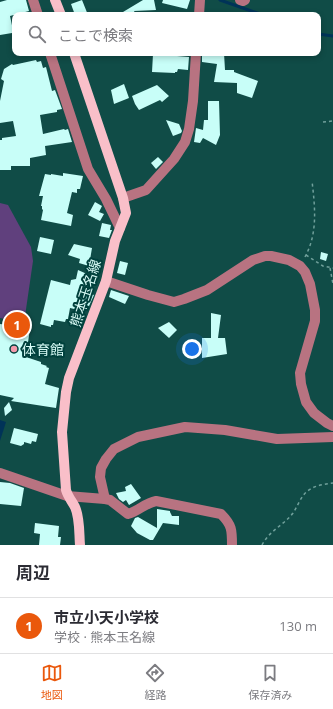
<!DOCTYPE html>
<html lang="ja">
<meta charset="utf-8">
<style>
:root{--surface:#fff;--page:#f7f7f7;--text:#2b2b33;--muted:#7c7c81;--line:#e1e1e2;--accent:#ea580c}
body{margin:0;font-family:"Open Sans","Noto Sans JP",sans-serif;background:var(--page);color:var(--text)}
.you{position:absolute;left:192px;top:349px;width:14px;height:14px;margin:-10px;border:3px solid #fff;border-radius:50%;background:#1a73e8;box-shadow:0 0 0 6px #1a73e833}
.badge{display:grid;place-items:center;width:26px;height:26px;border-radius:50%;background:var(--accent);color:#fff;font-size:13px;font-weight:700}
.pin{position:absolute;translate:-50% -50%;border:2px solid #fff;box-shadow:0 1px 4px #0006}
.list{margin:0;padding:0;list-style:none}
h2{display:flex;justify-content:space-between;align-items:center;height:52px;margin:0;padding:0 16px;font-size:17px}
h2 small{font-size:13px;font-weight:400;color:var(--muted)}
.list li{display:grid;grid-template-columns:26px 1fr auto;gap:12px;align-items:center;box-sizing:border-box;height:56px;padding:0 16px;border-top:1px solid var(--line)}
.list b{display:block;font-size:15px;white-space:nowrap}
.list p{margin:0;font-size:13px;white-space:nowrap;color:var(--muted)}
.list em{font-size:13px;font-style:normal;color:var(--muted)}
.icon{flex:none;width:22px;height:22px;fill:none;stroke:currentColor;stroke-width:2;stroke-linecap:round;stroke-linejoin:round}
.map{position:relative;flex:none;width:333px;height:545px;overflow:hidden}
.search{position:absolute;background:var(--surface);box-shadow:0 2px 6px #0003;left:12px;right:12px;top:12px;height:44px;display:flex;align-items:center;gap:10px;box-sizing:border-box;padding:0 14px;border-radius:8px;color:var(--muted);font-size:15px}
.sheet{height:108px;background:var(--surface)}
nav{display:flex;justify-content:space-around;align-items:center;box-sizing:border-box;height:56px;border-top:1px solid var(--line);background:var(--surface);font-size:11px;color:var(--muted)}
nav a{display:grid;justify-items:center;gap:2px}
nav .on{color:var(--accent)}
.map>svg:first-child{display:block}
</style>
<div class="map">
<svg width="333" height="545" viewBox="0 0 333 545">
<rect width="100%" height="100%" fill="#104c47"/>
<polygon fill="#60407d" points="0,203 8,205 31,247 33,261 24,323 0,318"/>
<polygon fill="#003358" points="0,420 6,422 0,441"/>
<g fill="none" stroke-linecap="round" stroke-linejoin="round">
<g stroke="#003358" stroke-width="3">
<polyline points="220,0 263,15"/>
<polyline points="318,34 333,36"/>
</g>
</g>
<g fill="#c8fef8">
<polygon points="7,0 26,0 29,11 10,16 13,30 12,31 12,33 0,35 0,2"/>
<polygon points="82,0 88,15 75,15 71,4"/>
<polygon points="143,0 154,0 156,10 134,11 136,15 118,15"/>
<polygon points="163,0 190,0 187,9 162,3"/>
<polygon points="202,53 224,53 225,70 234,70 234,72 258,81 252,98 237,93 237,83 214,82 217,64 202,62"/>
<polygon points="153,54 189,57 188,70 178,69 177,72 175,72 175,73 152,72"/>
<polygon points="36,60 37,62 41,61 43,68 46,67 52,91 55,90 62,109 57,110 57,112 40,115 43,134 64,129 65,130 68,129 72,142 45,146 46,155 30,158 30,166 11,166 11,170 0,170 0,140 2,140 2,138 16,136 13,121 0,123 0,101 4,81 1,79 4,69 12,64 13,65"/>
<polygon points="124,84 129,98 114,104 111,90"/>
<polygon points="157,85 169,96 162,102 160,100 139,110 135,104 132,96"/>
<polygon points="208,101 219,101 220,135 216,145 203,138 200,143 194,142 196,128 203,130 204,120 208,120"/>
<polygon points="166,120 179,124 182,131 181,133 173,136"/>
<polygon points="158,157 163,162 156,169 151,163"/>
<polygon points="63,173 83,176 80,189 77,189 77,193 72,192 67,213 73,215 71,226 41,220 43,210 42,209 42,206 41,206 43,196 39,196 45,174 51,175 51,174 63,176"/>
<polygon points="95,202 102,206 99,212 104,214 100,221 88,215"/>
<polygon points="102,223 111,225 110,230 112,230 109,238 99,236"/>
<polygon points="40,237 54,240 51,254 37,251"/>
<polygon points="74,244 92,248 89,266 79,263 80,259 68,255"/>
<polygon points="321,252 328,254 326,261 320,259"/>
<polygon points="120,261 128,263 125,275 117,273"/>
<polygon points="78,270 87,274 86,281 89,282 86,292 94,295 89,306 86,305 85,309 83,309 83,311 70,308 68,319 66,319 65,322 54,320 53,325 51,325 51,327 40,324 51,280 70,285 71,280 76,279"/>
<polygon points="111,290 129,296 125,304 109,297"/>
<polygon points="211,313 221,315 218,338 225,338 227,354 202,358 202,338 211,338"/>
<polygon points="169,322 177,330 169,338 158,328"/>
<polygon points="0,324 30,328 26,357 41,362 41,364 47,366 46,367 49,368 45,384 59,388 56,408 11,401 14,398 0,395"/>
<polygon points="9,402 12,410 5,416 4,408"/>
<polygon points="14,428 38,434 36,442 32,441 31,444 24,442 24,444 21,446 10,443"/>
<polygon points="0,482 10,483 24,488 21,506 0,504"/>
<polygon points="131,484 141,498 129,505 126,500 123,502 119,499 116,493 126,491 125,487"/>
<polygon points="157,509 170,511 170,512 172,516 179,516 179,525 163,523 153,540 150,540 137,533 131,526 135,518 138,517 157,528"/>
<polygon points="35,523 59,526 58,537 61,537 60,545 39,545 40,534 34,533"/>
</g>
<g fill="none" stroke-linecap="round" stroke-linejoin="round">
<g stroke="#70a09b" stroke-width="1.5" stroke-dasharray="3 3" stroke-linecap="butt">
<polyline points="323,122 333,121"/>
<polyline points="306,255 323,266 333,268"/>
<path d="M305 257C318 233 315 207 312 181"/>
<polyline points="330,268 333,284"/>
<path d="M262 545C270 530 284 525 293 513 298 506 301 495 309 490 316 485 325 484 333 483"/>
</g>
<g stroke="#b87381" stroke-width="10">
<polyline points="33,0 38,15"/>
<polyline points="240,0 243,1 245,0"/>
<polyline points="199,15 200,0"/>
<polyline points="50,53 88,169 106,199 120,228"/>
<polyline points="123,198 146,190 174,159 185,142 189,129 193,101 196,53"/>
<polyline points="106,281 148,295 174,302 184,299 207,290 253,260 265,256 271,256 289,260 300,266 305,272 310,284 315,310 315,321 300,373 301,384 306,402 314,413 327,423 333,426"/>
<path d="M0 473 67 496 105 499 110 500 128 514C139 511 145 503 156 501L221 514C232 525 232 530 232 545"/>
<polyline points="105,499 100,477 101,468 106,459 114,449 138,437 185,427 225,430 277,439 333,437"/>
</g>
<g stroke="#f9bfc9" stroke-width="10">
<polyline points="55,0 61,15"/>
<path d="M74 53 123 198 126 213 115 241 106 281 69 378 66 392 62 432 66 490C68 497 72 501 75 507 80 518 79 533 80 545"/>
</g>
</g>
<circle fill="#f39aab" stroke="#00413d" stroke-width="1.5" cx="14" cy="349" r="4"/>
<g text-anchor="middle" dominant-baseline="central" stroke-width="4" stroke-linejoin="round" paint-order="stroke">
<g font-size="14" fill="#d7faf5" stroke="#00413d">
<text transform="translate(85 293) rotate(-72)">熊本玉名線</text>
</g>
<g font-size="14" fill="#d7faf5" stroke="#00413d" text-anchor="start">
<text x="22" y="349">体育館</text>
</g>
</g>
</svg>
<div class="you"></div>
<div class="pin badge" style="left:17px;top:325px">1</div>
<div class="search"><svg class="icon" aria-label="search" viewBox="0 0 24 24"><circle cx="10" cy="10" r="6"/><path d="M15 15l6 6"/></svg>ここで検索</div>
</div>
<section class="sheet">
<h2>周辺<small></small></h2>
<ul class="list">
<li><span class="badge">1</span><div><b>市立小天小学校</b><p>学校 · 熊本玉名線</p></div><em>130 m</em></li>
</ul>
</section>
<nav>
<a class="on"><svg class="icon" aria-label="map" viewBox="0 0 24 24"><path d="M3 6l6-2 6 2 6-2v14l-6 2-6-2-6 2zM9 4v14M15 6v14"/></svg>地図</a>
<a><svg class="icon" aria-label="directions" viewBox="0 0 24 24"><path d="M12 3l9 9-9 9-9-9zM9 14v-3h6M13 9l2 2-2 2"/></svg>経路</a>
<a><svg class="icon" aria-label="saved" viewBox="0 0 24 24"><path d="M7 4h10v16l-5-4-5 4z"/></svg>保存済み</a>
</nav>
